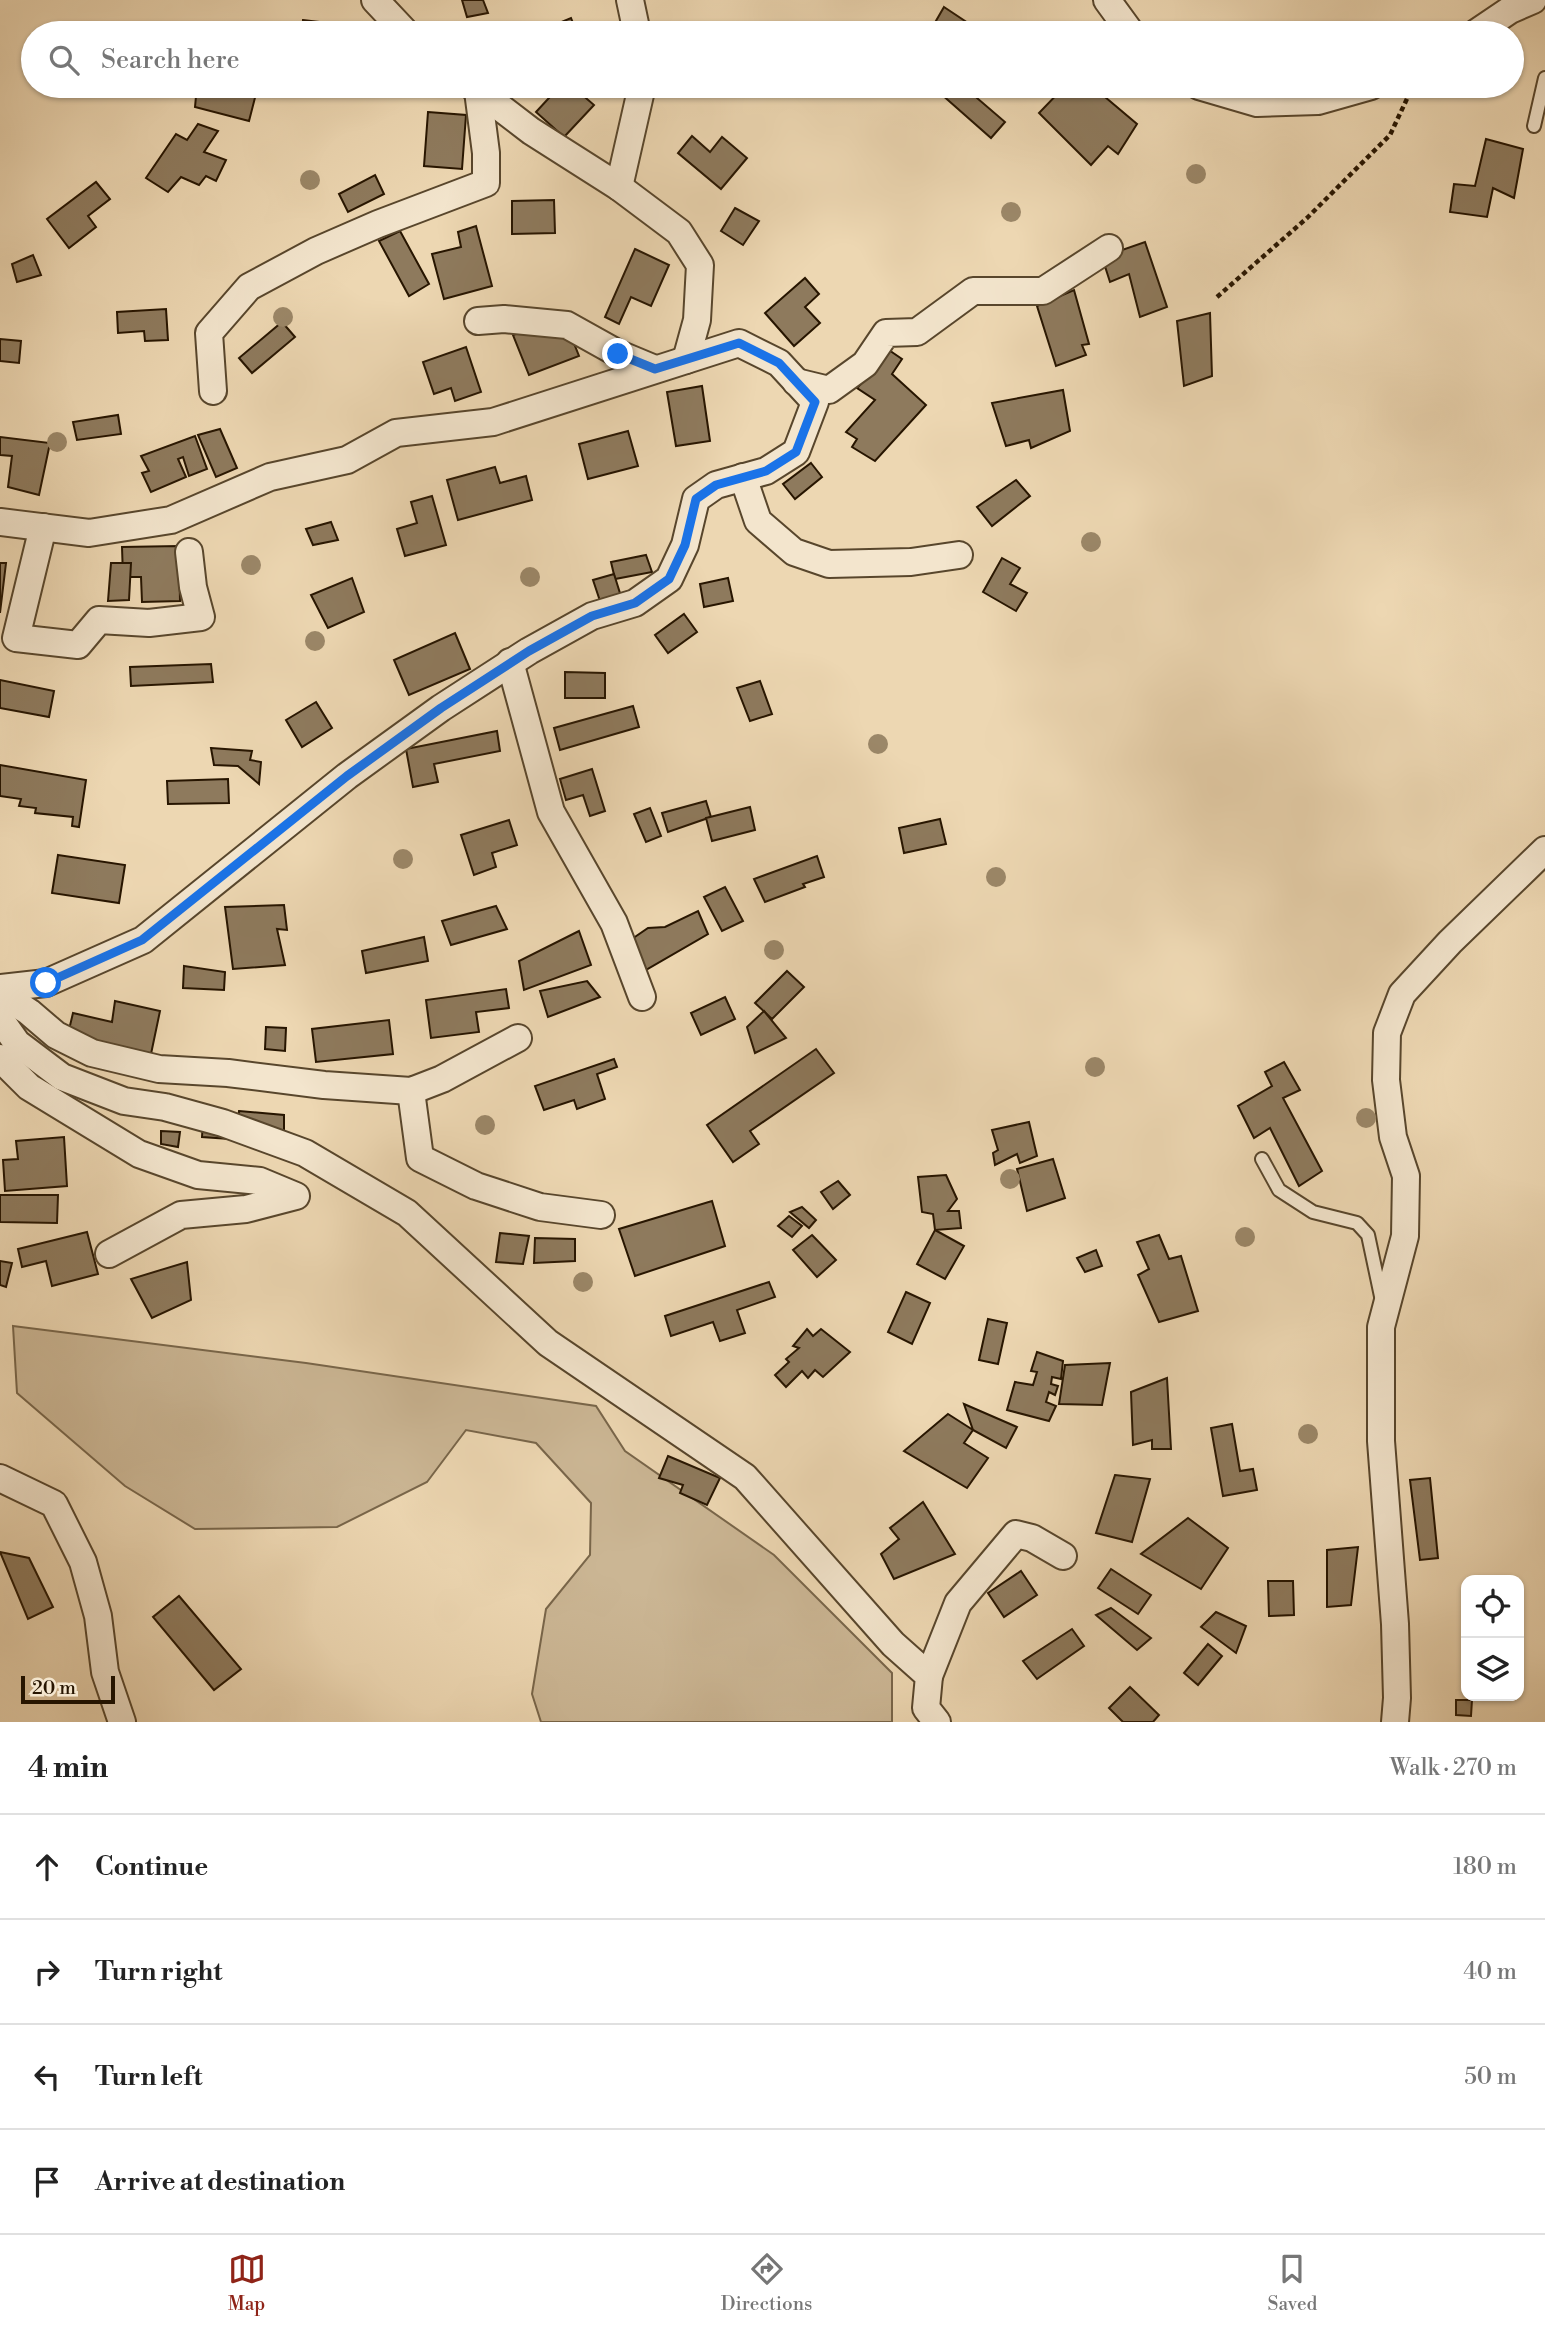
<!DOCTYPE html>
<meta charset="utf-8">
<style>
:root{--surface:#fff;--page:#f6f6f6;--text:#222;--muted:#767676;--line:#e0e0e0;--accent:#8f2418}
body{margin:0;font-family:"Libre Bodoni",serif;background:var(--page);color:var(--text)}
.controls{position:absolute;right:21px;bottom:21px;display:grid;overflow:hidden;border-radius:14px;box-shadow:0 2px 5px #0004}
.controls button{width:63px;height:63px;display:grid;place-items:center;padding:0;border:0;border-bottom:2px solid var(--line);background:var(--surface);color:var(--text);font:35px sans-serif}
.scale{position:absolute;left:21px;bottom:18px;width:94px;box-sizing:border-box;padding-left:7px;border:4px solid #271500;border-top:0;font-size:19px;line-height:24px;white-space:nowrap;color:#271500;-webkit-text-stroke:5px #f3e5cd;paint-order:stroke}
.stop{position:absolute;width:21px;height:21px;margin:-16px;border:5px solid #1a73e8;border-radius:50%;background:#fff}
.stop.end{background:#1a73e8;border-color:#fff;box-shadow:0 2px 7px #0008}
.list{margin:0;padding:0;list-style:none}
h2{display:flex;justify-content:space-between;align-items:center;height:91px;margin:0;padding:0 28px;font-size:30px}
h2 small{font-size:23px;font-weight:400;color:var(--muted)}
.list li{display:grid;grid-template-columns:46px 1fr auto;gap:21px;align-items:center;box-sizing:border-box;height:105px;padding:0 28px;border-top:2px solid var(--line)}
.list b{display:block;font-size:26px;white-space:nowrap}
.list em{font-size:23px;font-style:normal;color:var(--muted)}
.icon{flex:none;width:38px;height:38px;fill:none;stroke:currentColor;stroke-width:2;stroke-linecap:round;stroke-linejoin:round}
.map{position:relative;flex:none;width:1545px;height:1722px;overflow:hidden}
.search{position:absolute;background:var(--surface);box-shadow:0 2px 5px #0004;left:21px;right:21px;top:21px;height:77px;display:flex;align-items:center;gap:18px;box-sizing:border-box;padding:0 24px;border-radius:38px;color:var(--muted);font-size:26px}
.sheet{height:511px;background:var(--surface)}
nav{display:flex;justify-content:space-around;align-items:center;box-sizing:border-box;height:98px;border-top:2px solid var(--line);background:var(--surface);font-size:19px;color:var(--muted)}
nav a{display:grid;justify-items:center;gap:4px}
nav .on{color:var(--accent)}
.map>svg:first-child{display:block}
</style>
<div class="map">
<svg width="1545" height="1722" viewBox="0 0 1545 1722">
<rect width="100%" height="100%" fill="#edd7b2"/>
<filter id="stains"><feTurbulence type="fractalNoise" baseFrequency=".00286" numOctaves="4"/><feColorMatrix values="0 0 0 0 .2 0 0 0 0 .09 0 0 0 0 .02 0 0 0 .5 -.17"/></filter>
<radialGradient id="worn" r=".72"><stop offset=".6" stop-color="#630" stop-opacity="0"/><stop offset="1" stop-color="#630" stop-opacity=".3"/></radialGradient>
<polygon fill="#cbb694" stroke="#79664a" stroke-width="2" points="13,1326 306,1363 596,1406 625,1451 774,1555 892,1673 892,1722 541,1722 532,1694 546,1609 590,1555 591,1503 536,1443 466,1430 427,1482 337,1527 195,1529 125,1486 17,1393"/>
<g fill="#8e7a5d" stroke="#271500" stroke-width="2">
<polygon points="462,0 483,0 488,13 467,17"/>
<polygon points="944,7 977,29 974,33 929,33"/>
<polygon points="571,18 577,33 538,33 537,32"/>
<polygon points="303,20 345,25 344,33 302,33"/>
<polygon points="1052,26 1061,33 1048,33"/>
<polygon points="105,86 135,86 131,95"/>
<polygon points="197,86 258,86 249,121 195,107"/>
<polygon points="560,86 572,86 594,105 564,137 536,112"/>
<polygon points="932,86 963,86 1005,122 991,138"/>
<polygon points="1065,86 1092,86 1137,124 1118,154 1108,146 1091,165 1039,113"/>
<polygon points="428,112 466,115 462,169 424,166"/>
<polygon points="198,124 218,131 204,152 226,160 216,181 206,176 199,185 181,177 168,192 146,178 176,134 187,140"/>
<polygon points="692,136 710,152 722,137 747,158 721,189 678,153"/>
<polygon points="1486,139 1523,149 1514,198 1493,188 1487,217 1450,212 1454,184 1475,186"/>
<polygon points="375,175 384,194 348,212 339,194"/>
<polygon points="96,182 110,199 88,216 96,227 69,248 47,219"/>
<polygon points="554,200 555,233 512,234 512,201"/>
<polygon points="735,208 759,221 743,245 721,231"/>
<polygon points="476,226 492,286 444,299 432,254 461,247 458,232"/>
<polygon points="400,231 429,284 409,296 379,241"/>
<polygon points="1145,242 1167,307 1140,317 1129,274 1110,282 1102,257"/>
<polygon points="635,249 669,265 651,306 631,297 619,324 605,317"/>
<polygon points="33,255 41,275 17,282 12,264"/>
<polygon points="805,278 819,294 805,307 820,323 794,346 765,313"/>
<polygon points="1074,290 1089,344 1082,345 1086,355 1056,366 1037,306"/>
<polygon points="166,309 168,340 145,341 144,331 118,333 117,312"/>
<polygon points="1210,313 1212,376 1184,386 1177,321"/>
<polygon points="563,316 579,356 529,375 513,335"/>
<polygon points="282,322 295,337 252,373 239,358"/>
<polygon points="0,339 21,341 19,363 0,361"/>
<polygon points="883,346 902,359 892,374 926,405 875,461 852,447 857,439 846,432 875,400 857,388 877,367"/>
<polygon points="466,347 481,392 455,401 451,388 434,394 423,362"/>
<polygon points="702,386 710,441 676,446 667,392"/>
<polygon points="1063,390 1070,431 1031,448 1029,440 1006,446 992,403"/>
<polygon points="118,415 121,434 77,440 73,422"/>
<polygon points="220,429 237,468 216,477 198,435"/>
<polygon points="628,431 638,466 588,479 579,444"/>
<polygon points="195,436 207,469 189,476 183,457 178,459 186,477 151,492 142,473 149,471 141,456"/>
<polygon points="0,437 50,443 39,495 8,487 12,456 0,455"/>
<polygon points="811,463 822,477 795,499 783,484"/>
<polygon points="495,467 500,483 526,476 532,500 458,520 447,480"/>
<polygon points="1016,480 1030,496 992,526 977,507"/>
<polygon points="432,496 446,545 405,556 397,529 417,523 411,502"/>
<polygon points="331,522 338,540 313,545 306,529"/>
<polygon points="179,546 180,601 142,602 141,577 123,577 122,547"/>
<polygon points="646,555 652,572 615,579 611,562"/>
<polygon points="1002,558 1020,568 1010,584 1027,593 1016,611 983,592"/>
<polygon points="0,563 6,563 0,613"/>
<polygon points="111,563 131,563 129,600 108,601"/>
<polygon points="614,574 624,606 604,613 593,580"/>
<polygon points="352,578 364,612 328,628 311,595"/>
<polygon points="728,578 733,601 704,607 700,584"/>
<polygon points="684,614 697,632 668,653 655,635"/>
<polygon points="455,633 470,669 409,695 394,660"/>
<polygon points="211,664 213,682 131,686 130,667"/>
<polygon points="565,672 605,673 605,698 565,698"/>
<polygon points="0,680 54,691 49,717 0,708"/>
<polygon points="760,681 772,714 750,721 737,688"/>
<polygon points="316,702 332,728 302,747 286,720"/>
<polygon points="633,706 639,727 560,750 554,728"/>
<polygon points="497,731 500,751 434,764 438,782 413,787 406,749"/>
<polygon points="211,748 252,751 250,760 261,762 259,784 238,766 214,765"/>
<polygon points="0,765 86,780 79,827 72,826 73,817 35,813 36,808 19,806 21,799 0,796"/>
<polygon points="592,769 605,811 590,816 583,795 566,800 560,779"/>
<polygon points="228,779 229,803 168,804 167,781"/>
<polygon points="706,801 711,817 668,832 662,813"/>
<polygon points="750,807 755,830 712,841 706,818"/>
<polygon points="650,808 661,836 646,842 634,814"/>
<polygon points="940,819 946,844 904,853 899,828"/>
<polygon points="509,820 517,845 492,853 496,867 474,875 461,835"/>
<polygon points="58,855 125,865 119,903 52,893"/>
<polygon points="817,856 824,877 803,884 805,887 765,902 754,879"/>
<polygon points="725,887 743,921 722,931 704,897"/>
<polygon points="284,905 287,930 277,929 285,965 233,969 225,907"/>
<polygon points="496,906 507,929 451,945 442,921"/>
<polygon points="698,911 708,934 644,971 629,941 648,928 665,927"/>
<polygon points="579,931 591,965 524,990 519,961"/>
<polygon points="424,937 428,961 366,973 362,951"/>
<polygon points="184,966 225,972 224,990 183,988"/>
<polygon points="787,971 804,987 772,1019 755,1003"/>
<polygon points="587,981 600,997 548,1017 540,991"/>
<polygon points="506,989 509,1008 476,1012 479,1032 431,1038 426,1000"/>
<polygon points="725,997 735,1019 701,1035 691,1013"/>
<polygon points="115,1001 160,1011 151,1054 68,1034 73,1013 112,1022"/>
<polygon points="764,1011 786,1038 755,1053 747,1027"/>
<polygon points="389,1020 393,1054 316,1062 312,1029"/>
<polygon points="266,1027 286,1028 285,1051 265,1049"/>
<polygon points="816,1049 834,1073 750,1131 759,1144 733,1162 707,1125"/>
<polygon points="614,1059 617,1067 597,1074 605,1099 577,1109 574,1100 544,1110 535,1086"/>
<polygon points="1284,1062 1300,1090 1283,1098 1322,1171 1299,1186 1270,1128 1254,1138 1238,1106 1272,1086 1265,1072"/>
<polygon points="239,1111 284,1115 284,1146 236,1140"/>
<polygon points="203,1121 230,1139 202,1137"/>
<polygon points="1029,1122 1037,1156 1020,1163 1017,1154 995,1165 993,1153 998,1150 992,1130"/>
<polygon points="161,1131 180,1132 178,1147 161,1144"/>
<polygon points="64,1137 67,1186 5,1191 3,1160 18,1159 16,1141"/>
<polygon points="1053,1159 1065,1198 1027,1211 1017,1169"/>
<polygon points="946,1175 957,1199 948,1211 959,1211 961,1228 935,1230 933,1214 922,1212 918,1177"/>
<polygon points="838,1181 850,1195 833,1209 821,1192"/>
<polygon points="0,1195 58,1195 57,1223 0,1222"/>
<polygon points="712,1201 725,1246 635,1276 619,1229"/>
<polygon points="802,1207 816,1220 809,1228 790,1212"/>
<polygon points="789,1216 802,1226 792,1237 778,1226"/>
<polygon points="935,1230 964,1246 945,1279 917,1264"/>
<polygon points="87,1232 98,1274 52,1286 46,1261 22,1267 18,1249"/>
<polygon points="500,1233 529,1236 523,1264 496,1262"/>
<polygon points="812,1235 836,1260 817,1277 793,1250"/>
<polygon points="1159,1235 1169,1259 1181,1256 1198,1311 1159,1322 1138,1275 1149,1269 1137,1242"/>
<polygon points="535,1238 575,1239 575,1261 534,1263"/>
<polygon points="1096,1250 1102,1266 1085,1272 1077,1258"/>
<polygon points="0,1261 12,1263 6,1287 0,1285"/>
<polygon points="187,1262 191,1300 152,1318 131,1279"/>
<polygon points="769,1282 775,1297 737,1310 745,1333 720,1341 713,1322 671,1336 665,1316"/>
<polygon points="906,1292 930,1303 912,1344 888,1332"/>
<polygon points="988,1319 1007,1323 998,1364 979,1360"/>
<polygon points="807,1329 813,1336 821,1329 850,1352 823,1377 815,1370 808,1378 802,1371 786,1387 775,1375 789,1362 786,1359 799,1348 793,1346"/>
<polygon points="1037,1352 1063,1361 1061,1379 1052,1377 1051,1384 1058,1386 1055,1395 1049,1392 1046,1402 1056,1406 1049,1421 1007,1410 1015,1382 1033,1385 1037,1372 1031,1371"/>
<polygon points="1110,1363 1102,1405 1059,1404 1065,1365"/>
<polygon points="1167,1378 1171,1449 1152,1449 1152,1440 1133,1445 1131,1392"/>
<polygon points="964,1404 1017,1427 1006,1448 973,1430"/>
<polygon points="948,1414 973,1430 964,1443 988,1458 967,1488 904,1451"/>
<polygon points="1232,1424 1240,1471 1253,1469 1257,1490 1223,1496 1211,1428"/>
<polygon points="668,1456 720,1478 707,1505 680,1493 683,1485 659,1478"/>
<polygon points="1115,1475 1150,1479 1132,1542 1096,1533"/>
<polygon points="1430,1478 1438,1558 1420,1560 1410,1480"/>
<polygon points="923,1502 955,1554 894,1579 881,1554 899,1539 890,1528"/>
<polygon points="1188,1518 1228,1548 1201,1589 1141,1554"/>
<polygon points="1358,1547 1351,1605 1327,1607 1327,1550"/>
<polygon points="0,1552 29,1558 53,1607 28,1619"/>
<polygon points="1111,1569 1151,1595 1138,1614 1098,1588"/>
<polygon points="1021,1571 1037,1595 1004,1617 988,1593"/>
<polygon points="1268,1581 1293,1581 1294,1615 1269,1616"/>
<polygon points="179,1596 241,1669 214,1690 153,1617"/>
<polygon points="1111,1608 1151,1638 1137,1650 1096,1615"/>
<polygon points="1216,1612 1246,1626 1236,1653 1201,1627"/>
<polygon points="1072,1629 1084,1646 1037,1679 1023,1661"/>
<polygon points="1208,1644 1222,1656 1198,1685 1184,1673"/>
<polygon points="1130,1687 1159,1715 1153,1722 1123,1722 1109,1708"/>
<polygon points="1456,1700 1472,1700 1471,1716 1456,1715"/>
</g>
<g fill="none" stroke-linecap="round" stroke-linejoin="round">
<defs>
<g id="service">
<polyline points="1534,126 1545,78"/>
<polyline points="1262,1159 1279,1190 1313,1212 1357,1223 1368,1235 1382,1301"/>
</g>
<g id="minor">
<polyline points="375,0 406,33"/>
<polyline points="630,0 637,33"/>
<polyline points="1107,0 1131,33"/>
<polyline points="1476,33 1510,10 1533,0"/>
<polyline points="472,86 531,131 619,187 679,232 700,265 697,320 686,360"/>
<polyline points="1199,86 1257,103 1318,101 1371,86"/>
<polyline points="619,187 642,86"/>
<polyline points="478,321 504,319 567,325 619,354 655,369"/>
<polyline points="796,382 829,390 865,364 886,333 917,332 973,291 1043,291 1109,248"/>
<polyline points="213,391 209,333 249,287 316,251 378,224 486,183 486,153 478,91"/>
<polyline points="743,477 758,521 794,552 829,564 911,562 959,555"/>
<polyline points="0,522 89,533 171,520 270,477 347,460 396,433 493,422 739,343 779,363 815,402 796,452 766,471 716,485 696,499 685,545 669,579 635,603 592,616 529,651 441,708 347,776 143,940 46,983 0,988"/>
<polyline points="43,527 16,638 78,645 99,620 149,623 201,617 193,587 189,552"/>
<polyline points="510,662 551,812 614,923 642,997"/>
<polyline points="0,993 29,1012 56,1035 92,1053 159,1069 228,1073 324,1085 411,1091 442,1079 518,1038"/>
<polyline points="0,1019 17,1043 62,1077 124,1101 165,1107 223,1123 305,1153 407,1213 548,1343 745,1477 893,1644 929,1676 926,1708 937,1722"/>
<polyline points="0,1058 29,1087 139,1154 198,1175 260,1181 296,1196 246,1209 181,1215 109,1254"/>
<polyline points="411,1091 420,1158 476,1186 540,1207 601,1215"/>
<polyline points="0,1478 54,1504 83,1562 98,1616 105,1672 122,1722"/>
<polyline points="929,1676 958,1603 1016,1534 1032,1538 1063,1556"/>
<polyline points="1395,1722 1397,1698 1395,1624 1381,1441 1381,1327 1405,1236 1406,1176 1393,1137 1386,1080 1387,1033 1402,994 1450,942 1545,850"/>
</g>
</defs>
<use href="#service" stroke="#58462c" stroke-width="16"/>
<use href="#minor" stroke="#58462c" stroke-width="30"/>
<polyline stroke="#271500" stroke-width="4.5" stroke-dasharray="5 3.5" stroke-linecap="butt" points="1217,297 1307,218 1390,135 1413,86"/>
<use href="#service" stroke="#f3e5cd" stroke-width="12"/>
<use href="#minor" stroke="#f3e5cd" stroke-width="26"/>
</g>
<g fill="#9b8768">
<circle cx="1196" cy="174" r="10"/>
<circle cx="310" cy="180" r="10"/>
<circle cx="1011" cy="212" r="10"/>
<circle cx="283" cy="317" r="10"/>
<circle cx="57" cy="442" r="10"/>
<circle cx="1091" cy="542" r="10"/>
<circle cx="251" cy="565" r="10"/>
<circle cx="530" cy="577" r="10"/>
<circle cx="315" cy="641" r="10"/>
<circle cx="878" cy="744" r="10"/>
<circle cx="403" cy="859" r="10"/>
<circle cx="996" cy="877" r="10"/>
<circle cx="774" cy="950" r="10"/>
<circle cx="1095" cy="1067" r="10"/>
<circle cx="1366" cy="1118" r="10"/>
<circle cx="485" cy="1125" r="10"/>
<circle cx="1010" cy="1179" r="10"/>
<circle cx="1245" cy="1237" r="10"/>
<circle cx="583" cy="1282" r="10"/>
<circle cx="1308" cy="1434" r="10"/>
</g>
<g fill="none" stroke-linecap="round" stroke-linejoin="round">
<polyline stroke="#1a73e8" stroke-width="9" points="46,983 142,940 347,776 441,708 529,651 592,616 635,603 669,579 685,545 696,499 716,485 766,471 796,452 815,402 779,363 739,343 655,369 618,354"/>
</g>
<rect width="100%" height="100%" filter="url(#stains)"/>
<rect width="100%" height="100%" fill="url(#worn)"/>
</svg>
<div class="controls">
<button><svg class="icon" aria-label="locate" viewBox="0 0 24 24"><circle cx="12" cy="12" r="6"/><path d="M12 2v4M12 18v4M2 12h4M18 12h4"/></svg></button>
<button><svg class="icon" aria-label="layers" viewBox="0 0 24 24"><path d="M12 4l9 5-9 5-9-5zM3 14l9 5 9-5"/></svg></button>
</div>
<div class="scale">20 m</div>
<div class="stop" style="left:46px;top:983px"></div>
<div class="stop end" style="left:618px;top:354px"></div>
<div class="search"><svg class="icon" aria-label="search" viewBox="0 0 24 24"><circle cx="10" cy="10" r="6"/><path d="M15 15l6 6"/></svg>Search here</div>
</div>
<section class="sheet">
<h2>4 min<small>Walk · 270 m</small></h2>
<ul class="list">
<li><svg class="icon" aria-label="ahead" viewBox="0 0 24 24"><path d="M12 20V5M6 11l6-6 6 6"/></svg><div><b>Continue</b></div><em>180 m</em></li>
<li><svg class="icon" aria-label="right" viewBox="0 0 24 24"><path d="M7 20v-9h11M14 6l5 5-5 5"/></svg><div><b>Turn right</b></div><em>40 m</em></li>
<li><svg class="icon" aria-label="left" viewBox="0 0 24 24"><path d="M17 20v-9H6M10 6l-5 5 5 5"/></svg><div><b>Turn left</b></div><em>50 m</em></li>
<li><svg class="icon" aria-label="arrive" viewBox="0 0 24 24"><path d="M6 21V4h12l-3 4 3 4H6"/></svg><div><b>Arrive at destination</b></div></li>
</ul>
</section>
<nav>
<a class="on"><svg class="icon" aria-label="map" viewBox="0 0 24 24"><path d="M3 6l6-2 6 2 6-2v14l-6 2-6-2-6 2zM9 4v14M15 6v14"/></svg>Map</a>
<a><svg class="icon" aria-label="directions" viewBox="0 0 24 24"><path d="M12 3l9 9-9 9-9-9zM9 14v-3h6M13 9l2 2-2 2"/></svg>Directions</a>
<a><svg class="icon" aria-label="saved" viewBox="0 0 24 24"><path d="M7 4h10v16l-5-4-5 4z"/></svg>Saved</a>
</nav>
